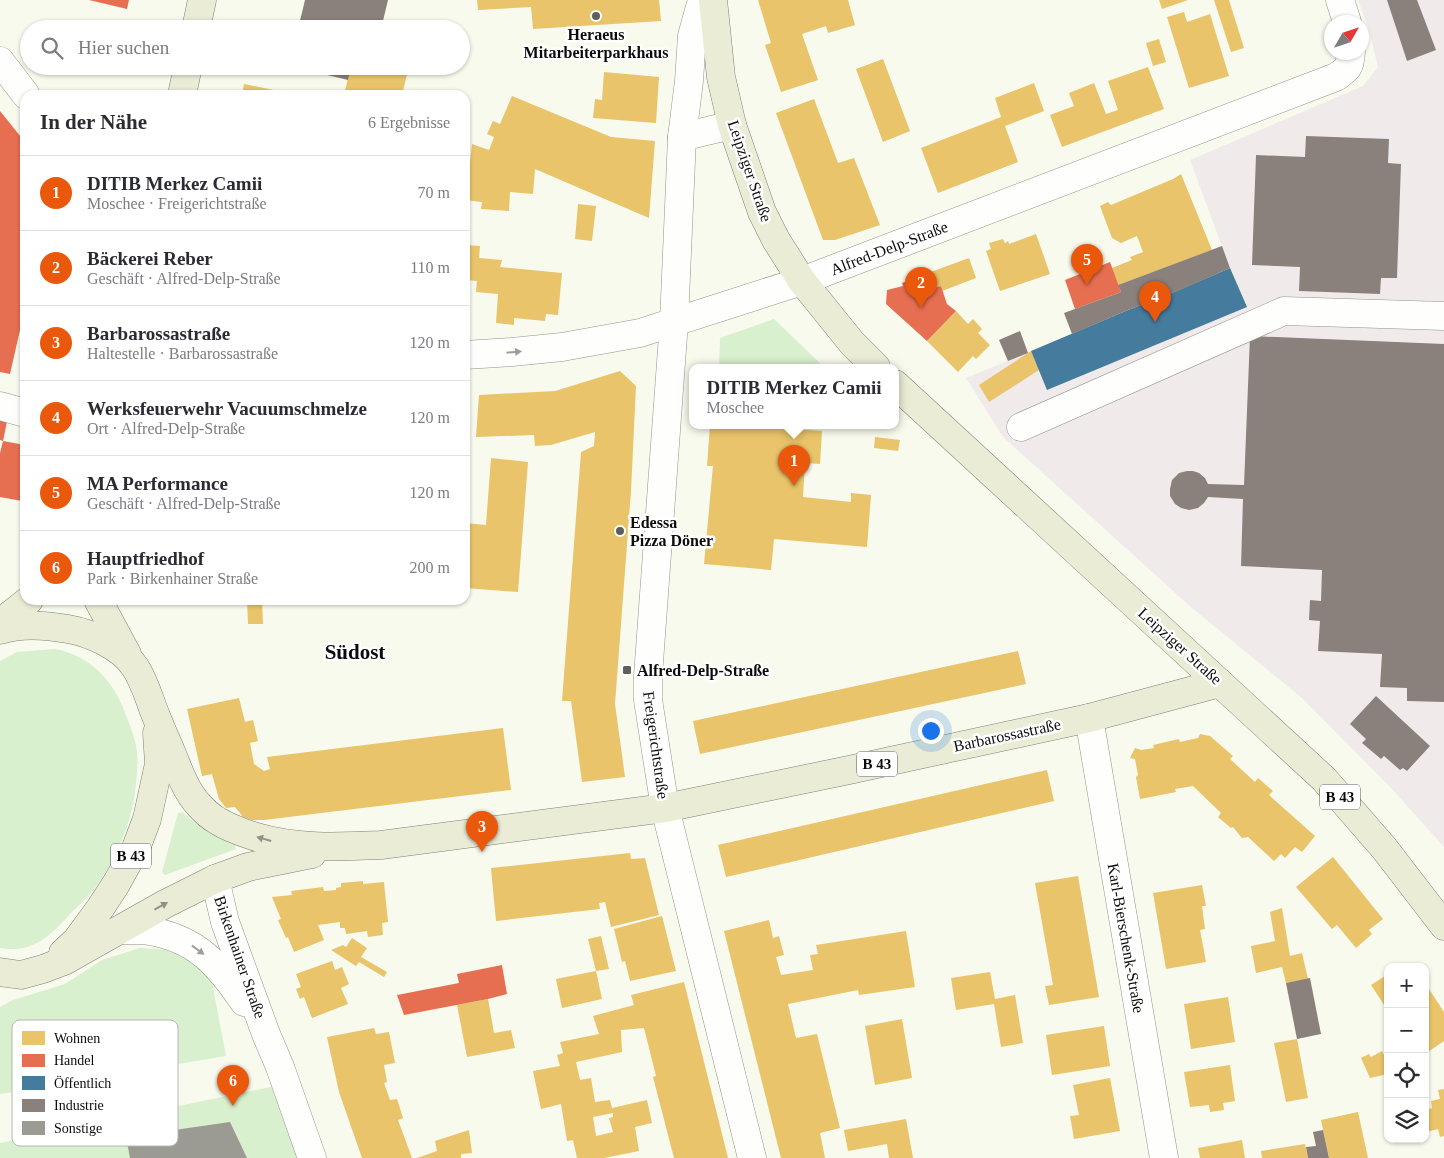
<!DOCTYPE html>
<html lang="de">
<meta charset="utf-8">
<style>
:root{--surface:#fff;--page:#f7f7f7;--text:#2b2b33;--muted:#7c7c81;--line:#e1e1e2;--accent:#ea580c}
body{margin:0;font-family:"Times New Roman",serif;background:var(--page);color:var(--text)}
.controls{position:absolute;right:15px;bottom:15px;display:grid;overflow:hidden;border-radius:10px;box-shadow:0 1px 4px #0004}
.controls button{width:45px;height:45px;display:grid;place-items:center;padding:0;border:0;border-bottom:1px solid var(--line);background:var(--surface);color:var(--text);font:25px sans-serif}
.compass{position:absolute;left:1324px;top:15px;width:45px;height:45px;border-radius:50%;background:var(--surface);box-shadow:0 1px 4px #0004;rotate:51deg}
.you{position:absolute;left:930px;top:730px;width:18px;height:18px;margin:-12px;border:4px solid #fff;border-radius:50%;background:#1a73e8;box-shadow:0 0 0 8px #1a73e833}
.badge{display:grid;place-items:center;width:32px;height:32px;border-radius:50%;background:var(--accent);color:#fff;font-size:16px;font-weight:700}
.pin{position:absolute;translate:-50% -41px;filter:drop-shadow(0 1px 2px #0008)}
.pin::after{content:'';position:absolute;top:26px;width:18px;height:15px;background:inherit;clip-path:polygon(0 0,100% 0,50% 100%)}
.popup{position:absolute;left:689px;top:364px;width:210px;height:65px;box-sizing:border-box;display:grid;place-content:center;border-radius:10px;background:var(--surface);filter:drop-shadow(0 1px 4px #0005);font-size:16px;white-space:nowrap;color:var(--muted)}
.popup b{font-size:19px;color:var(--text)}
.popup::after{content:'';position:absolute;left:50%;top:100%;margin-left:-10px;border:10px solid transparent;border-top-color:var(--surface)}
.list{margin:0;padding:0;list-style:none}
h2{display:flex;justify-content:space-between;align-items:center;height:65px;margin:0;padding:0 20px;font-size:21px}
h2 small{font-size:16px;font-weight:400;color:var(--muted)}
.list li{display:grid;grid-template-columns:32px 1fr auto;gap:15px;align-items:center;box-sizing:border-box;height:75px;padding:0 20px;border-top:1px solid var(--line)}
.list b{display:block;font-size:19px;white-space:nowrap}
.list p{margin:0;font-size:16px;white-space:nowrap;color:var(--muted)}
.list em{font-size:16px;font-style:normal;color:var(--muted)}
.icon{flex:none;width:28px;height:28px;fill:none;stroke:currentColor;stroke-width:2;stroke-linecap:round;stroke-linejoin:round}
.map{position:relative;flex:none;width:1444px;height:1158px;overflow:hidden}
.search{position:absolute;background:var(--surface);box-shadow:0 1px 4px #0004;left:20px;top:20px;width:450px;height:55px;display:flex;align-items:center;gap:12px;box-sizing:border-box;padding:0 18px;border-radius:28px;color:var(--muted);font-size:19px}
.panel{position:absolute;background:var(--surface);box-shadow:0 1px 4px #0004;left:20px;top:90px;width:450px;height:515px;border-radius:15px}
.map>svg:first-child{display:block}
</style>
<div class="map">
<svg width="1444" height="1158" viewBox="0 0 1444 1158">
<rect width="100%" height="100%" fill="#f8faed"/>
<polygon fill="#f0ebea" points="1358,0 1444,0 1444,847 1390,787 1302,698 1192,608 1003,437 966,378 1180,290 1230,268 1190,160 1363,86 1378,67 1369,30"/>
<g fill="#d8f0cd">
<polygon points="774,319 824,367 719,367 720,338"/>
<path d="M55 649C87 655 109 676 122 705 127 718 136 739 137 752 138 762 137 773 136 783 133 821 117 857 95 888 88 897 79 905 71 913 51 935 33 954 0 948V661L17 652Z"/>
<path d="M182 812C200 827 209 834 233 839L236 849 165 875 162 872 178 813Z"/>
<polygon points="140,948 176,950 211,977 226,1056 0,1094 0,1007 13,1000 65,984 102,960"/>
<polygon points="280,1085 304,1158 0,1158 0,1143"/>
</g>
<g fill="#e9c46a" fill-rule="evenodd">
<polygon points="477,0 659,0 661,21 533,29 531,7 478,10"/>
<polygon points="758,0 848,0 855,25 828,33 826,26 802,34 818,80 781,92 765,45 771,43"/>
<polygon points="1159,0 1188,0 1162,9"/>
<polygon points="1214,0 1229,0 1244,48 1231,52"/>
<polygon points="1184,12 1187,22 1210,14 1229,76 1189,88 1167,17"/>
<polygon points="1159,39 1166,62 1153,66 1146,43"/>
<polygon points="883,59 910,131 883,142 856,69"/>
<polygon points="351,66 409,66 402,95 344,95"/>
<polygon points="1148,67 1164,109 1062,147 1050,115 1074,106 1069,93 1094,83 1106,114 1118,110 1108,81"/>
<polygon points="604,72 659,77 656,123 593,118 595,99 602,100"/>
<polygon points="1034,83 1044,111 1005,126 1018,162 938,193 921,148 1001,117 995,98"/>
<polygon points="244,84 294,94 294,95 242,95"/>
<polygon points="512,96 611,137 655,141 649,218 535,169 533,194 510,192 509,211 481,209 482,202 465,200 465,162 470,163 472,144 489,150 494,137 487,134 493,121 500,124"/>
<polygon points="814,99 838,163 854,158 880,225 835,240 823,240 776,113"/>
<polygon points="1181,174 1212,250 1118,285 1112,268 1132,260 1130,257 1143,252 1137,236 1121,243 1112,238 1100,206 1108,202 1111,205 1173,179"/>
<polygon points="578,204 596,206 592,241 575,239"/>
<polygon points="1036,234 1050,274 1000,291 986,251 991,249 989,243 1003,239 1005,243 1008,241 1009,244"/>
<polygon points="465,245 480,246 479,258 502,260 500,267 562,273 558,315 546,314 545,321 514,318 514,325 496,323 498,294 476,292 477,281 465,280"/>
<polygon points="969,258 976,278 942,291 941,286 933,288 928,273"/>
<polygon points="956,311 968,324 973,319 982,329 978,333 990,345 976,359 973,356 958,372 927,341"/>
<polygon points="1031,351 1039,370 989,402 979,385"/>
<polygon points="620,371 636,386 631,491 615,704 625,777 582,782 571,701 562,701 581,452 594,446 595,432 551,445 535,446 534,435 476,437 479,395 555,391"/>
<polygon points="710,425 747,425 822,431 820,464 805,463 803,497 851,502 851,493 871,495 867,547 774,539 771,570 704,564 713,466 707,466"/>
<polygon points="875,437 900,440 898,451 874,448"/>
<polygon points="491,458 528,462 518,592 465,588 465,523 486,525"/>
<polygon points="247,600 262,600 263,624 248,624"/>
<polygon points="1018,651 1026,684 700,754 693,721"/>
<polygon points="239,698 245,722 253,720 258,741 250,743 254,764 264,771 270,769 267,757 503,728 511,790 264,820 252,820 243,817 235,807 226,808 219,799 212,774 202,776 187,709"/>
<polygon points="1200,734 1210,736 1233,756 1230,759 1255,782 1258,778 1273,791 1269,795 1315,836 1302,852 1295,847 1285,858 1281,854 1274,861 1248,837 1242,838 1233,827 1231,828 1218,817 1221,813 1193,786 1175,789 1176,792 1140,799 1136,777 1138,775 1135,759 1130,758 1135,748 1141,750 1154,748 1153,745 1179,739 1180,742 1198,738"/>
<polygon points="1047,770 1054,801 726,877 718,845"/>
<polygon points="630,853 631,859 645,858 659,915 611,927 605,902 599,903 600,909 496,921 491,868"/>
<polygon points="1333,857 1383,919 1369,930 1372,934 1356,948 1337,925 1332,929 1296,887"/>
<polygon points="1078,876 1099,997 1049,1005 1045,986 1053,985 1035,883"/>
<polygon points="363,881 363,884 384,882 388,922 382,923 383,935 368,937 367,931 346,934 345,928 340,928 340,922 318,925 324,940 294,952 288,937 286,938 278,920 281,919 272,897 292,895 291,891 323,887 324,891 336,890 336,888 341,887 341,883"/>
<polygon points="1202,885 1206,906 1202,906 1205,929 1200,930 1206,962 1166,969 1153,893"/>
<polygon points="1282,908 1290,956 1302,953 1308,979 1286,983 1282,967 1256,973 1251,946 1275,941 1270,912"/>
<polygon points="662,916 676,971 630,981 625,961 622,962 614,929"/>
<polygon points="769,920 773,938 779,936 784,955 776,957 781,975 813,970 810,955 818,954 816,945 906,931 915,987 859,995 858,990 788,1004 796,1038 817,1034 840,1128 820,1133 825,1158 781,1158 724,931"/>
<polygon points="601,936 609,969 596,971 588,939"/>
<polygon points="352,938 367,948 361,957 387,972 384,977 359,962 356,966 331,950 343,945 346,947"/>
<polygon points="332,961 335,970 342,967 349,984 341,988 348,1004 312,1018 304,997 300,999 296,989 301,987 296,974"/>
<polygon points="596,971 602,999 562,1008 556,979"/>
<polygon points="990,972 995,999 1015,995 1023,1043 1001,1047 994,1004 956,1010 951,978"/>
<polygon points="1388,974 1388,1011 1371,985"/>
<path d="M684 982 728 1158H674L653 1077 656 1076 644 1028 621 1030 622 1052 576 1062 580 1080 591 1078 595 1102 610 1100 612 1108 647 1100 652 1123 635 1127 639 1151 604 1158H577L573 1140 567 1141 561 1104 541 1109 533 1071 560 1066 557 1055 563 1053 560 1042 599 1034 593 1016 634 1005 631 995ZM613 1113V1117L609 1118 613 1132 596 1136 593 1117Z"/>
<polygon points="1425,983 1444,1012 1444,1041 1425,1054"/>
<polygon points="1228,997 1235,1042 1191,1049 1184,1004"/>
<polygon points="488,999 494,1033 511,1030 515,1048 467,1057 457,1005"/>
<polygon points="902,1019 912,1078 875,1085 865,1026"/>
<polygon points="1104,1026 1110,1066 1052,1075 1046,1035"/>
<polygon points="374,1028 376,1034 389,1032 395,1063 384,1065 387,1082 384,1083 390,1100 397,1099 403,1118 398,1120 412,1158 362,1158 339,1092 327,1037"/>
<polygon points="1297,1039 1308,1098 1286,1102 1274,1043"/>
<polygon points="1382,1051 1384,1055 1388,1053 1388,1074 1370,1078 1361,1058 1369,1054 1371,1057"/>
<polygon points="1230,1065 1235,1101 1223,1103 1224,1110 1210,1112 1209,1105 1190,1107 1184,1072"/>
<polygon points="1110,1078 1120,1131 1074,1139 1070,1116 1079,1115 1073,1085"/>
<polygon points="1444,1089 1444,1136 1440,1137 1438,1129 1426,1132 1425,1110 1432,1108 1431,1101 1440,1099 1438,1090"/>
<polygon points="1358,1112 1368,1158 1329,1158 1321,1120"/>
<polygon points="906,1119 913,1158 889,1158 887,1144 848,1151 844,1130"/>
<polygon points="469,1130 472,1153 461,1154 461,1158 417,1158 437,1151 435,1141"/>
<polygon points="1242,1140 1245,1158 1200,1158 1198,1148"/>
<polygon points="1305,1144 1308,1158 1262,1158 1261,1151"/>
</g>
<g fill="#e76f51">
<polygon points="89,0 129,0 127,9"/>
<polygon points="0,111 25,142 25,159 23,161 25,163 25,321 22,321 10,374 0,372"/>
<polygon points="1110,262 1121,292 1075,309 1065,280"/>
<polygon points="928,273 933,288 941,286 947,304 956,311 927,341 886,304 887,290 903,286 902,283"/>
<polygon points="0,415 8,417 3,441 0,440"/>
<polygon points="3,441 25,445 25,487 22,501 0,497 0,453"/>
<polygon points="502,965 507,994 488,999 404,1015 397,995 459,983 457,974"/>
</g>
<polygon fill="#457b9d" points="1230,268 1247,307 1047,390 1031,351 1128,310 1179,290"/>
<g fill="#8a817c">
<polygon points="305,0 388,0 381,29 298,29"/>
<polygon points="1387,0 1417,0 1436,50 1407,61"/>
<polygon points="290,66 351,66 348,80"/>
<polygon points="1306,136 1389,139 1388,163 1401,164 1397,278 1381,278 1380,294 1299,291 1300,267 1252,265 1256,155 1305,157"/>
<polygon points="1222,246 1230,268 1180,290 1128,310 1072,334 1064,313 1121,292 1118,285"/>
<polygon points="1020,331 1028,353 1008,361 999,340"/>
<polygon points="1250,336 1444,344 1444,702 1407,701 1407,688 1380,687 1382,654 1318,651 1320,621 1309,620 1310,600 1321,601 1322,570 1241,566 1243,499 1208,497 1204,503 1198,508 1189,510 1181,508 1175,504 1170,496 1170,489 1172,480 1179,473 1187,471 1193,471 1199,473 1205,478 1208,484 1244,485"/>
<polygon points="1376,696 1430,746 1407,771 1403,768 1400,770 1384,756 1381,759 1362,743 1366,739 1350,724"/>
<polygon points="1310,978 1321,1034 1297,1039 1286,983"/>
<polygon points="1323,1130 1329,1158 1308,1158 1306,1147 1316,1146 1313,1132"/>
</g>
<polygon fill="#9b9b94" points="230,1122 247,1158 130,1158 126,1137"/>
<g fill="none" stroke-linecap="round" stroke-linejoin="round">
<defs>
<g id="minor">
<polyline points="702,0 692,36 689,81 682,137 674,322 648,676 648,700 665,808 752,1158"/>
<polyline points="1340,0 1347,22"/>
<polyline points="0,61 26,95"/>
<polyline points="682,137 732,125"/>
<path d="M465 355 512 352 562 347 640 333 802 281 1336 77C1348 69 1350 67 1351 52"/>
<polyline points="0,406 25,413"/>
<polyline points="1021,427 1284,311 1444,316"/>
<polyline points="1089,718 1164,1158"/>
<polyline points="215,879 225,922 266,1034 280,1067 312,1158"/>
<path d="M119 930C129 931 140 929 150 931 197 939 219 965 244 1002"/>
</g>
<g id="major">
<polyline points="713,0 721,77 732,125 762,212 776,240 802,281 852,343 876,367"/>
<polyline points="196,29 202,0"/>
<polyline points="182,95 188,66"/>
<polyline points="895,384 1324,779 1384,848 1444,926"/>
<polyline points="98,600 127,654"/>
<polyline points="0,623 29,600"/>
<path d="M0 630C21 623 46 625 68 629 91 633 122 647 135 667 145 682 149 699 156 716 161 729 167 742 172 754 179 771 186 791 198 804 204 811 211 817 218 821 229 828 241 832 253 836 295 849 338 847 381 845L665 808 849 770 1089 718 1220 683"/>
<polyline points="63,953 76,941 101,907 116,884 136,848 147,819 159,764 157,733"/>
<polyline points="0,972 21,975 43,969 64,961 165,904 215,879 248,867 312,854"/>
</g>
</defs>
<use href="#minor" stroke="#92938d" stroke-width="29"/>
<use href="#major" stroke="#7f807a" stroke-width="29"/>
<use href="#minor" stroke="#fefefc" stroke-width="28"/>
<use href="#major" stroke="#eaecd6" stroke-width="28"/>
</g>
<defs><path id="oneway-solid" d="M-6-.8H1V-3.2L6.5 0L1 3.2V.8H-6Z" transform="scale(1.25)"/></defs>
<g fill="#9d9d9c">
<use href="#oneway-solid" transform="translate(514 352) rotate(-5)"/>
<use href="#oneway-solid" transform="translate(198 950) rotate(36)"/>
</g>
<g fill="#919285">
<use href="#oneway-solid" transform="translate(264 839) rotate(-164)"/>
<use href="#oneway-solid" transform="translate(161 906) rotate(-29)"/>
</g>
<g fill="#5e5f5a" stroke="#fff" stroke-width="2">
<circle cx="596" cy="16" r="5"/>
<circle cx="620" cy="531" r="5"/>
<rect x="622" y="665" width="10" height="10" rx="2.5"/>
</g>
<g text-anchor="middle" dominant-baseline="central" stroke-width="5" stroke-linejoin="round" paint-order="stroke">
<g fill="#fff" stroke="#545454" stroke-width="1">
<rect x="857" y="751.5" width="40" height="25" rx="4"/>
<rect x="1320" y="784.5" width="40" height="25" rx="4"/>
<rect x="111" y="843.5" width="40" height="25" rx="4"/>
</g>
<g font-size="15" font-weight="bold" fill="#0b0b0b">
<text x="877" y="764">B 43</text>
<text x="1340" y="797">B 43</text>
<text x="131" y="856">B 43</text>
</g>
<g font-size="16" font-weight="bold" fill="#0b0b0b" stroke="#fff" text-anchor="start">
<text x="596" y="34" text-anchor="middle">Heraeus<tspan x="596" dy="18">Mitarbeiterparkhaus</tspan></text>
<text x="630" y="522">Edessa<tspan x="630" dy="18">Pizza Döner</tspan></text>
<text x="637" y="670">Alfred-Delp-Straße</text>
</g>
<g font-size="16" fill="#0b0b0b" stroke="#fff">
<text transform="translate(750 171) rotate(71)">Leipziger Straße</text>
<text transform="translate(889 248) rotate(-21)">Alfred-Delp-Straße</text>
<text transform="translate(1180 646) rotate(42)">Leipziger Straße</text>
<text transform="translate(1007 735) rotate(-12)">Barbarossastraße</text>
<text transform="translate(656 745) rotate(82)">Freigerichtstraße</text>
<text transform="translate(1126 938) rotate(80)">Karl-Bierschenk-Straße</text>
<text transform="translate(240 957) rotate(71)">Birkenhainer Straße</text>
</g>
<g font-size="21" font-weight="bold" fill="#0b0b0b" stroke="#fff">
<text x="355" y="652">Südost</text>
</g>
</g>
<rect x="12" y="1020" width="166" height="126" rx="8" fill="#fff" stroke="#b6b6b6" stroke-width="1"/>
<rect x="22" y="1031" width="23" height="14" fill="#e9c46a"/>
<rect x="22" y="1054" width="23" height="13" fill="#e76f51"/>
<rect x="22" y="1076" width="23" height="14" fill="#457b9d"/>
<rect x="22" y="1099" width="23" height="13" fill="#8a817c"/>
<rect x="22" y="1121" width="23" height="14" fill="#9b9b94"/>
<g font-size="14" fill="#0b0b0b">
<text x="54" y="1043">Wohnen</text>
<text x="54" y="1065">Handel</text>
<text x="54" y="1088">Öffentlich</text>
<text x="54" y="1110">Industrie</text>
<text x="54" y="1133">Sonstige</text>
</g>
</svg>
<div class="controls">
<button>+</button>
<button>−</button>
<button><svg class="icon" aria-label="locate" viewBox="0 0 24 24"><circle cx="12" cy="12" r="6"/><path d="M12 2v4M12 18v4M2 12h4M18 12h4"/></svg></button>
<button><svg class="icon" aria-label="layers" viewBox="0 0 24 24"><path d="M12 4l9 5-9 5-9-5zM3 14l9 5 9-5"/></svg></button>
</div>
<svg class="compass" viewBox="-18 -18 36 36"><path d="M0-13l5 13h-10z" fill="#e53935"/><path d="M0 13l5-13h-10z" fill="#7c7c81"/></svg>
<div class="you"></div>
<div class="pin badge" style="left:794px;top:486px">1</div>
<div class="popup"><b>DITIB Merkez Camii</b>Moschee</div>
<div class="pin badge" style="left:921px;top:308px">2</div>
<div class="pin badge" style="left:482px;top:852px">3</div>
<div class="pin badge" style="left:1155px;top:322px">4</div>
<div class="pin badge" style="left:1087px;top:285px">5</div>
<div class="pin badge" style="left:233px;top:1106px">6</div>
<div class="search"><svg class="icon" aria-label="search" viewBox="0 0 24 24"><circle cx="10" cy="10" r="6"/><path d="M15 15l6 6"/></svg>Hier suchen</div>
<section class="panel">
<h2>In der Nähe<small>6 Ergebnisse</small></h2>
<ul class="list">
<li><span class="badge">1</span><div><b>DITIB Merkez Camii</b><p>Moschee · Freigerichtstraße</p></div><em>70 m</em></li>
<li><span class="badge">2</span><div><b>Bäckerei Reber</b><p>Geschäft · Alfred-Delp-Straße</p></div><em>110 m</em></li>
<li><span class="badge">3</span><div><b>Barbarossastraße</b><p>Haltestelle · Barbarossastraße</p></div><em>120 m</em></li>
<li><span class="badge">4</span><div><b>Werksfeuerwehr Vacuumschmelze</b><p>Ort · Alfred-Delp-Straße</p></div><em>120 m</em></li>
<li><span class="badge">5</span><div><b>MA Performance</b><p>Geschäft · Alfred-Delp-Straße</p></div><em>120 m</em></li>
<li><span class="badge">6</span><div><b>Hauptfriedhof</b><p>Park · Birkenhainer Straße</p></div><em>200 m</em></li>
</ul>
</section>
</div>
